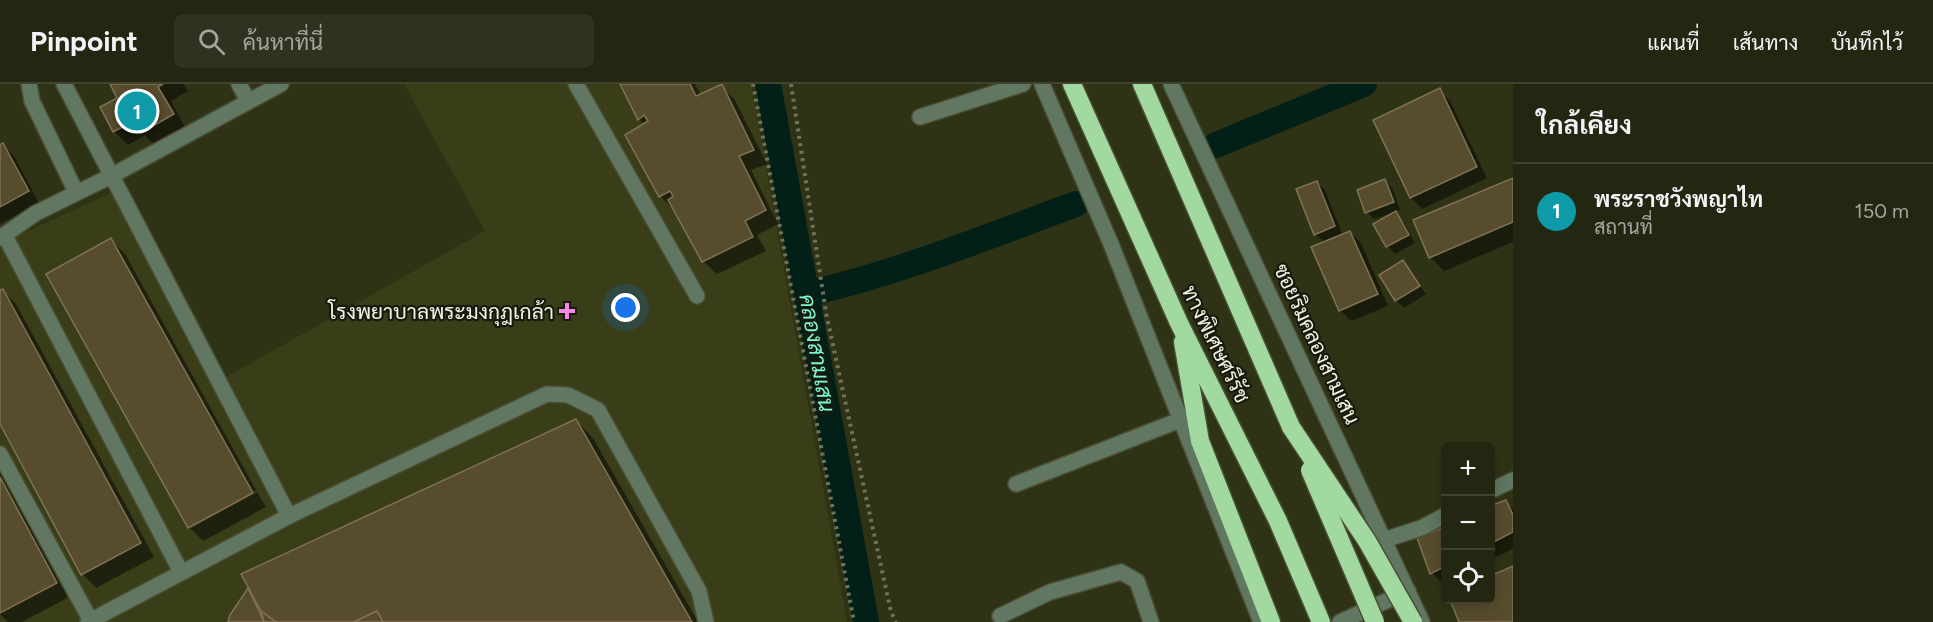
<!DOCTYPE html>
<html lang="th">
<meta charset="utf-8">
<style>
:root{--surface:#232610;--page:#2f321e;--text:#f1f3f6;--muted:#a3a59f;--line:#404330;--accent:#fa87e7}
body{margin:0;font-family:Figtree,Sarabun,sans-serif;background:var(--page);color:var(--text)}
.controls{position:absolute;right:18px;bottom:18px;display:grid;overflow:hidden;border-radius:9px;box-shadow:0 3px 15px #0003}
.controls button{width:54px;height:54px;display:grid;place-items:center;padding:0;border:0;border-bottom:2px solid var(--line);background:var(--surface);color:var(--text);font:30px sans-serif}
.you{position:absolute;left:626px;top:224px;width:21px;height:21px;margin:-15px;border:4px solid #fff;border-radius:50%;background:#1a73e8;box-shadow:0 0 0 9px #1a73e833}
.badge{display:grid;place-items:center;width:39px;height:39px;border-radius:50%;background:var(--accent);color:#fff;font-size:20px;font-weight:700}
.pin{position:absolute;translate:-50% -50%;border:3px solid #fff;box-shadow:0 2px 6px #0006}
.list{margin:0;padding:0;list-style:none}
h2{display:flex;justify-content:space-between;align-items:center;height:78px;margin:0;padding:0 24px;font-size:26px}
h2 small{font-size:20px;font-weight:400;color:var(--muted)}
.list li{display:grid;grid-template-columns:39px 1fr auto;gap:18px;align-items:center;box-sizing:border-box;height:96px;padding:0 24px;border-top:2px solid var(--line)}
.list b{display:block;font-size:22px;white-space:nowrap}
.list p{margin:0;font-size:20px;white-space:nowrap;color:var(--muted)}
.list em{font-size:20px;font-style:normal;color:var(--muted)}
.icon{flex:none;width:33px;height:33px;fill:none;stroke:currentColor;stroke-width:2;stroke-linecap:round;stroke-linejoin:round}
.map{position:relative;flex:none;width:1513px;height:538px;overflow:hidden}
header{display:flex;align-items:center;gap:36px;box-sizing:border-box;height:84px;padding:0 30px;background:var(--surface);border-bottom:2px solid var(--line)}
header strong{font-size:28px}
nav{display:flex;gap:33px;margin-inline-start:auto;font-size:21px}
.search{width:420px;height:54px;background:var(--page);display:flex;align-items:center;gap:15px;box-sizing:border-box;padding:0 21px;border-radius:9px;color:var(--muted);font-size:22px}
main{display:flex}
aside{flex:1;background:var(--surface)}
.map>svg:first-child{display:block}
</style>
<header>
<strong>Pinpoint</strong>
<div class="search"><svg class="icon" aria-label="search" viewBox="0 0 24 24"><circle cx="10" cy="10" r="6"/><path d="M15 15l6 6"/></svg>ค้นหาที่นี่</div>
<nav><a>แผนที่</a><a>เส้นทาง</a><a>บันทึกไว้</a></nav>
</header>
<main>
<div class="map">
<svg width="1513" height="538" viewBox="0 0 1513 538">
<rect width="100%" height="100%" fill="#2f3316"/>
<polygon fill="#393e19" points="404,0 751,0 847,538 0,538 0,160 126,102 225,294 485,147"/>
<g fill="#0007" fill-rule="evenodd">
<polygon points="111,0 184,0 188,7 171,17 186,45 155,62 145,51 128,61 114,47 119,14"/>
<polygon points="622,0 695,0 701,11 721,2 735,16 767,80 751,86 778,140 757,151 766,167 717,190 703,177 674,126 660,112 645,41 639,35"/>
<polygon points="1439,6 1450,17 1487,94 1422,125 1411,114 1375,36"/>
<polygon points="3,61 14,72 39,119 0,140 0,63"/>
<polygon points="1513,96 1513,158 1444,187 1430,173 1415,137"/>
<polygon points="1385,97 1393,105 1400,126 1394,128 1403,137 1415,159 1395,170 1388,162 1392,129 1374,135 1367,128"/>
<polygon points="1317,99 1325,106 1343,152 1350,148 1361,159 1388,222 1351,237 1340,226 1325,159 1316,150"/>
<polygon points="111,156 125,170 256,406 191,441 191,444 257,408 266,423 203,457 189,443"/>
<polygon points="1403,178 1426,210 1404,224 1396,216"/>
<polygon points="3,207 16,220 154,473 96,504 83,490 0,337 0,208"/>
<path d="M576 337 593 354 698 538H230L250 504ZM257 517 265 536 263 537 255 518Z"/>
<polygon points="0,383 69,513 22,538 8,538 0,530"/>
<polygon points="1505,418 1513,425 1513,465 1490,476 1490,424"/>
<polygon points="1446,444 1446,499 1443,500 1432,489 1419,455"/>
<polygon points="1513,484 1513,538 1461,538 1451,516 1490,516 1490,494"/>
</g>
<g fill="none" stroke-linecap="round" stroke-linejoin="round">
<g stroke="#032018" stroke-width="26">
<polyline points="768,0 866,538"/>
<polyline points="1216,61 1364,0"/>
<path d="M806 210C899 189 986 153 1076 120"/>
</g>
</g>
<g fill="#584c2e" stroke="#807254" stroke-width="1.5">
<polygon points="110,0 163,0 158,3 174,30 141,49 134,37 113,48 100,23 117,14"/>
<polygon points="620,0 690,0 696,12 722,0 754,66 739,72 766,126 745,137 753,153 702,178 668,116 673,112 670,107 659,113 625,51 648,37 644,31 638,36"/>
<polygon points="1440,4 1477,83 1410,114 1373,36"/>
<polygon points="3,59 29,107 0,123 0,61"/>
<polygon points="1513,94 1513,138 1429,174 1413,136"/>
<polygon points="1385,95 1394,118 1365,129 1357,106"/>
<polygon points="1317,97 1335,142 1314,151 1296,105"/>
<polygon points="1396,127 1409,151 1386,163 1373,140"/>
<polygon points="1350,147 1378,210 1339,227 1311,163"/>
<polygon points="111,154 253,409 188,444 46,190"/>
<polygon points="1403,176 1420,202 1395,217 1379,191"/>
<polygon points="3,205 141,459 81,491 0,340 0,206"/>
<polygon points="576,335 692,538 383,538 377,527 354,538 276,538 261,527 241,490"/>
<polygon points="0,393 57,499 0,529"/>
<polygon points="1506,416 1513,431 1513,448 1490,460 1490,422"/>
<polygon points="1446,442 1446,482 1430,490 1417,454"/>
<polygon points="1513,482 1513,538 1459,538 1450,516 1490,516 1490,492"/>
<polygon points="248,504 264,538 228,538 230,531"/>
<polygon points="261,527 276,538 264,538"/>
<polygon points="377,527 383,538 354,538"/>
</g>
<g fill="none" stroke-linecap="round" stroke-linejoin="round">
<defs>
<g id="minor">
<polyline points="29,0 32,17 76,108"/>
<polyline points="64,0 289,432"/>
<polyline points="239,0 248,17"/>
<polyline points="576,0 697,212"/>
<polyline points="1042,0 1111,160 1261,538"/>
<polyline points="1171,0 1422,538"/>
<polyline points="920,33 1023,0"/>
<polyline points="5,152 181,488"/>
<polyline points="0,154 36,129 113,91 281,0"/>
<polyline points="0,370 91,537"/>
<polyline points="1016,400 1180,336"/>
<polyline points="1490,407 1513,396"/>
<polyline points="1384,456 1421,444 1446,431"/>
<polyline points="1000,532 1050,508 1121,488 1137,497 1151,538"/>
<polyline points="88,538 289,432 547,310 568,311 598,326 699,507 706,538"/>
<polyline points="1340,538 1408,507"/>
</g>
<g id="highway">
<polyline points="1072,0 1179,239 1278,437 1321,538"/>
<polyline points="1142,0 1291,343"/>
<polyline points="1183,258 1200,357 1271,538"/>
</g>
</defs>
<use href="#minor" stroke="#4a4e33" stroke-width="18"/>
<use href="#highway" stroke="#4a4e33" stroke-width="21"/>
<g stroke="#70735a" stroke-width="4" stroke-dasharray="3 4.5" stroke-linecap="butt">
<polyline points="753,0 854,538"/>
<polyline points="791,0 826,229 891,528 896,538"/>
</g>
<use href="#minor" stroke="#617761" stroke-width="15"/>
<use href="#highway" stroke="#a2d9a1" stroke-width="18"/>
<defs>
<g id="highway-bridge">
<polyline points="1291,343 1367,457 1413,538"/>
<polyline points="1310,386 1375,538"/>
</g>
</defs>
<use href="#highway-bridge" stroke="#4a4e33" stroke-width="21" stroke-linecap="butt"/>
<use href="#highway-bridge" stroke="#a2d9a1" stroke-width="18"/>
</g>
<path fill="#fa87e7" stroke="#181a0d" stroke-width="2" d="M564 218h6v6h6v6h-6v6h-6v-6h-6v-6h6z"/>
<g text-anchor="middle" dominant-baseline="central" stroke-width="4.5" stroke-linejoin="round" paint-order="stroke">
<g font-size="21" fill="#f0f3e2" stroke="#181a0d" text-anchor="end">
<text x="554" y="227">โรงพยาบาลพระมงกุฎเกล้า</text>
</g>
<g font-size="21" fill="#f0f3e2" stroke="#181a0d">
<text transform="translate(1216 260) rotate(64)">ทางพิเศษศรีรัช</text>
<text transform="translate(1317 260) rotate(65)">ซอยริมคลองสามเสน</text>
</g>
<g font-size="22" font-style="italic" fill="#79f8d4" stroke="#181a0d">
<text transform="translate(817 269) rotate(80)">คลองสามเสน</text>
</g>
</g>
</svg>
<div class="controls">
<button>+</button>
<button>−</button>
<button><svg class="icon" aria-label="locate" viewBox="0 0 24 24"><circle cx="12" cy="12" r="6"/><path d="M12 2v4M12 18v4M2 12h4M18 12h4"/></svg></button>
</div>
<div class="you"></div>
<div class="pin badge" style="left:137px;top:27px;background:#0f9aa8">1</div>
</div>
<aside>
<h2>ใกล้เคียง<small></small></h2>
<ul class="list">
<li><span class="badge" style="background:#0f9aa8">1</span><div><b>พระราชวังพญาไท</b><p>สถานที่</p></div><em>150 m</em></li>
</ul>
</aside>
</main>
